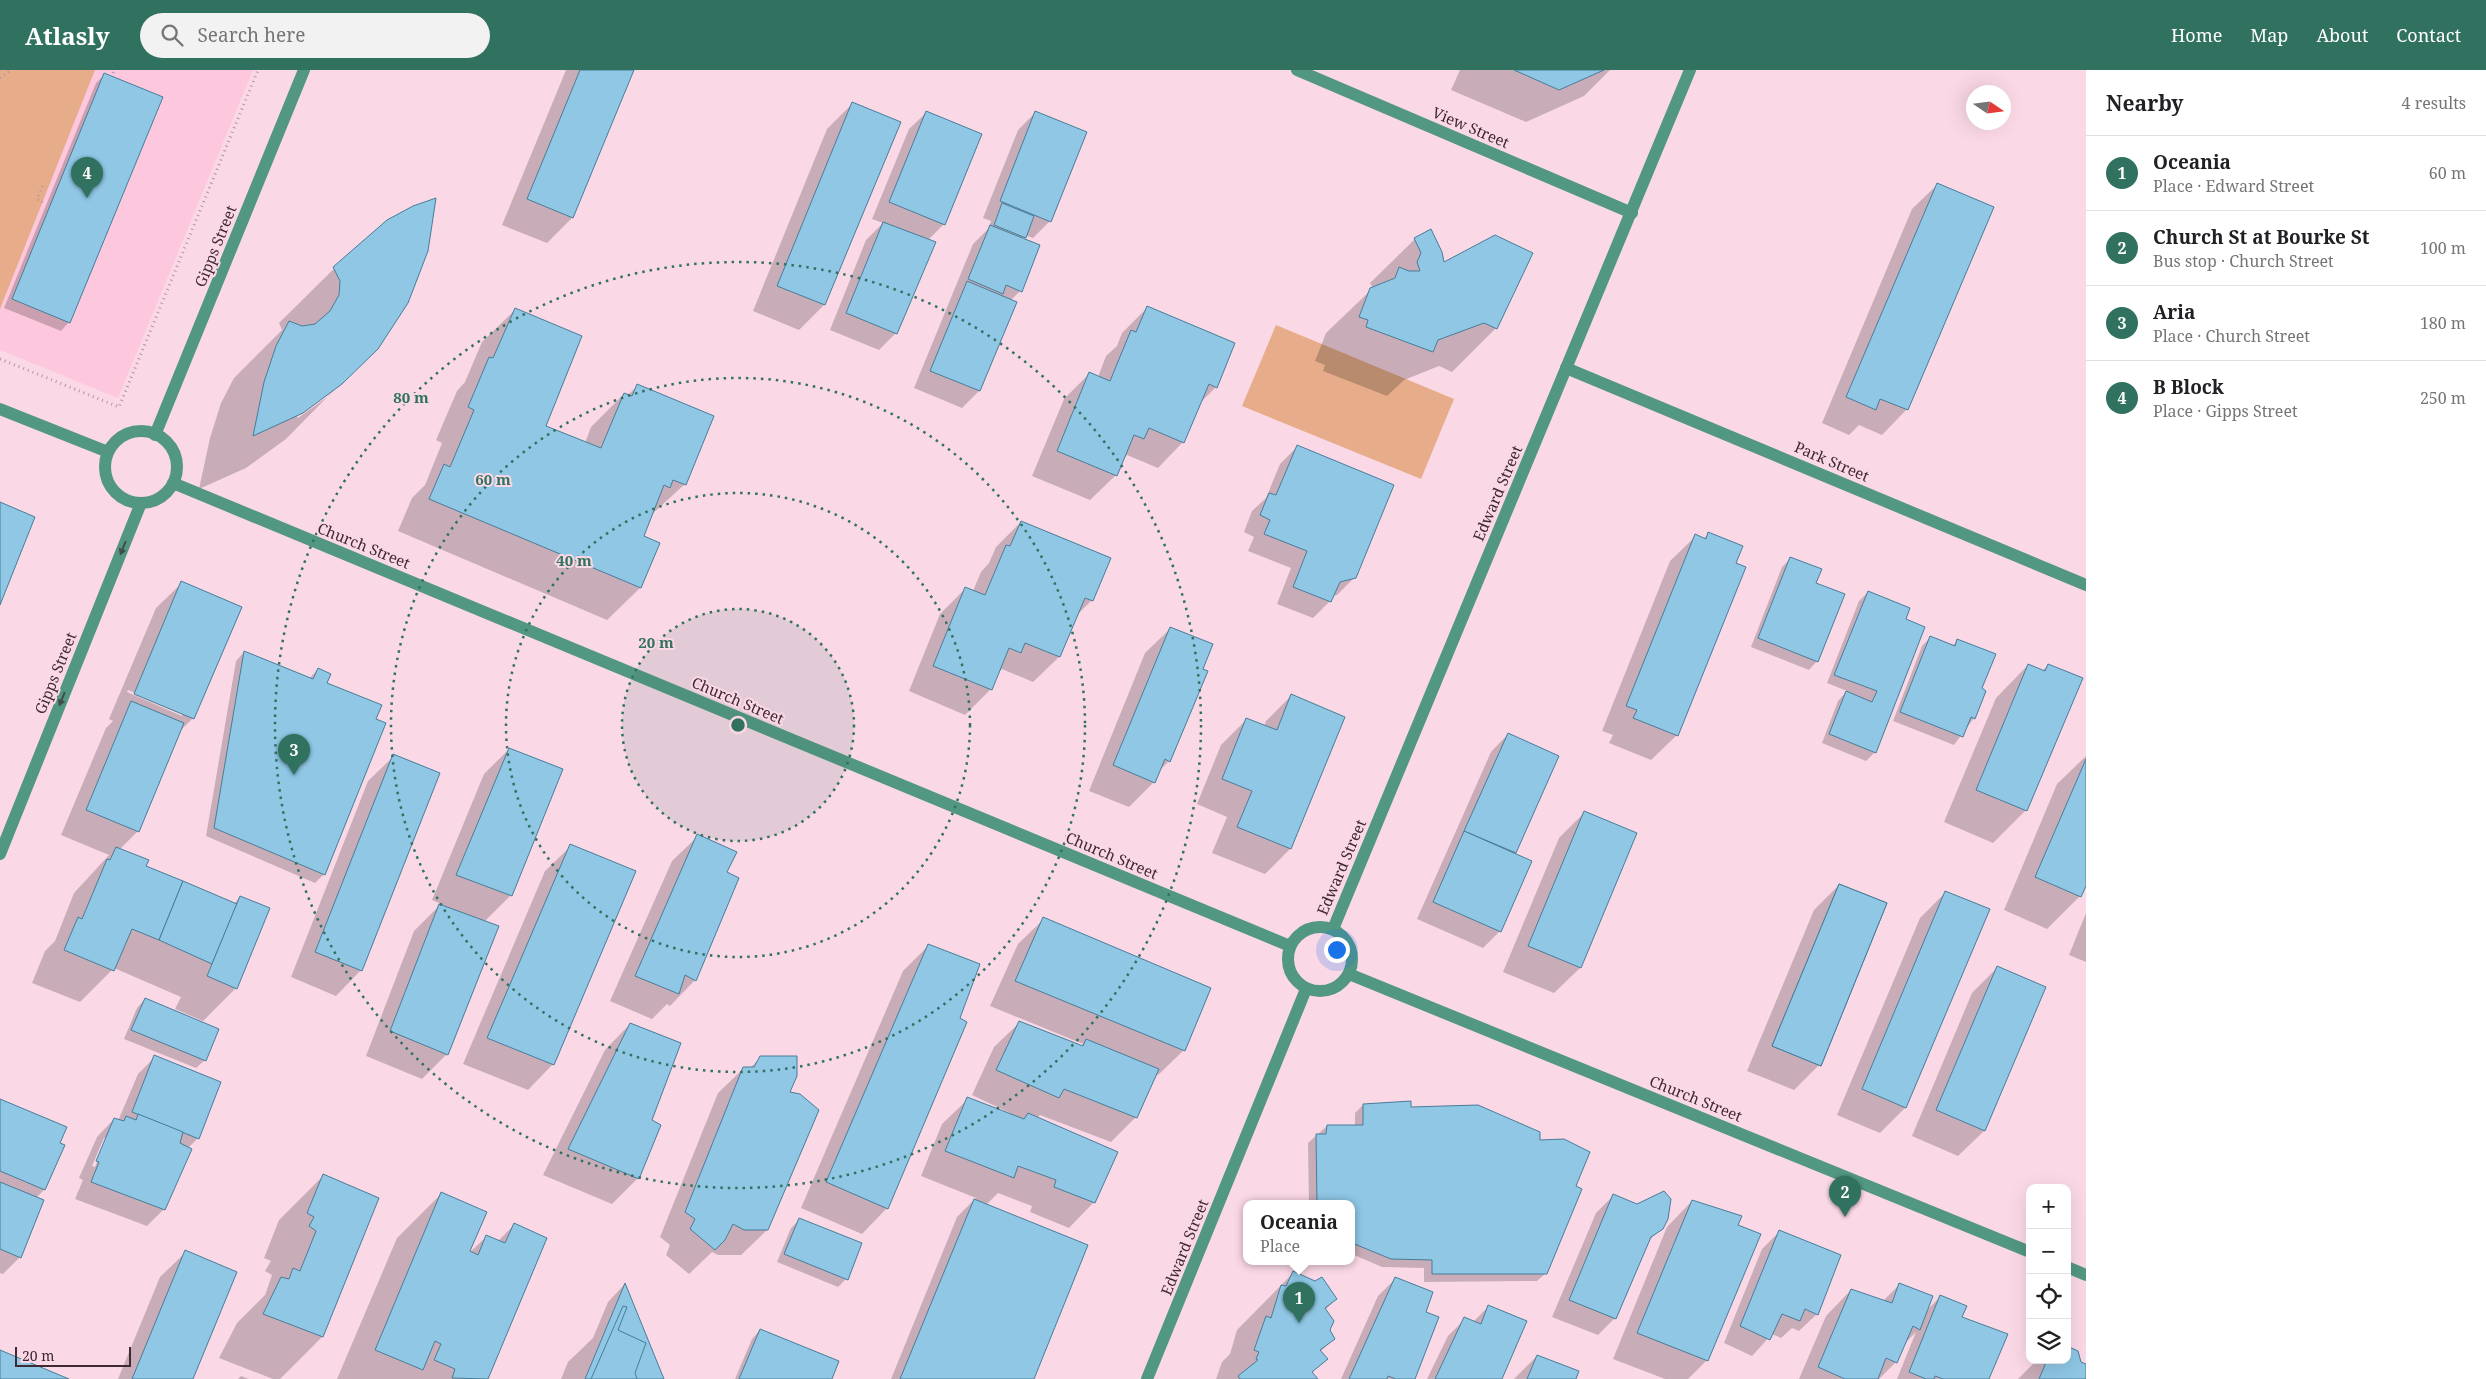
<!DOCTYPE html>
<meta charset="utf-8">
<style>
:root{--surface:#fff;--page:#f2f2f2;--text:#202124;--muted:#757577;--line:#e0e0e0;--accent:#31715f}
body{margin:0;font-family:"Noto Serif",serif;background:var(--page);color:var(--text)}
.controls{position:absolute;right:15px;bottom:15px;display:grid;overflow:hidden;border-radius:10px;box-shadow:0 5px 20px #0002}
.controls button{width:45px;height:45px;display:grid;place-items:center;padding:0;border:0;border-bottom:1px solid var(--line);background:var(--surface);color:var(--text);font:25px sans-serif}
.compass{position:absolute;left:1966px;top:15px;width:45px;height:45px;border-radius:50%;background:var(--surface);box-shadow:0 5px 20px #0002;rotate:103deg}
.scale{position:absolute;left:15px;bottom:12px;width:116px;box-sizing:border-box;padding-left:5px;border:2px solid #3f2933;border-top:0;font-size:14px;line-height:18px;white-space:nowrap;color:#3f2933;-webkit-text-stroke:4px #fbd8e6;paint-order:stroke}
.you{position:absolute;left:1336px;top:879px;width:18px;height:18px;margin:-12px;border:4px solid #fff;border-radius:50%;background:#1a73e8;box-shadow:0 0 0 8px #1a73e833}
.badge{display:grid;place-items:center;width:32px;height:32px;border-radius:50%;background:var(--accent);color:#fff;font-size:16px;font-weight:700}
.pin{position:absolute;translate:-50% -41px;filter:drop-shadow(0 1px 2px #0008)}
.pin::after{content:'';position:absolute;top:26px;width:18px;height:15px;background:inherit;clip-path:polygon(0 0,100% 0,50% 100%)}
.popup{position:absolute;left:1243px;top:1130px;width:112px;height:65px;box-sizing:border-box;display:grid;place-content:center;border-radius:10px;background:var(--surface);filter:drop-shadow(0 1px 4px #0005);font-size:16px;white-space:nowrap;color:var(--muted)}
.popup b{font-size:19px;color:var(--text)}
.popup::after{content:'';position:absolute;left:50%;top:100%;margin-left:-10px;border:10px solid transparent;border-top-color:var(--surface)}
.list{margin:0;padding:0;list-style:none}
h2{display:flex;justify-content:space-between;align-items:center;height:65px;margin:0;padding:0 20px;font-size:21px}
h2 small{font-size:16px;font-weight:400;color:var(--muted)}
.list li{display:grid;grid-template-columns:32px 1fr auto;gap:15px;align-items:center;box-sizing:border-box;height:75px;padding:0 20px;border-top:1px solid var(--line)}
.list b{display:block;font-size:19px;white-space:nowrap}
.list p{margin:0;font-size:16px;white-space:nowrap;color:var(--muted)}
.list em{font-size:16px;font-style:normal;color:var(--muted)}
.icon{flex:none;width:28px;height:28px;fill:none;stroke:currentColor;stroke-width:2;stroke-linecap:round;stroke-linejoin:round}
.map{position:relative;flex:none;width:2086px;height:1309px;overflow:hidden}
header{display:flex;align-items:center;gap:30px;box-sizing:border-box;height:70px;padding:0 25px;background:var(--accent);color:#fff}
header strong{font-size:24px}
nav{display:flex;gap:28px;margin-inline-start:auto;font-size:18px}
.search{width:350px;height:45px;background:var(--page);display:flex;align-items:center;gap:12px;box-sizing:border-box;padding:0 18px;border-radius:28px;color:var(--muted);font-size:19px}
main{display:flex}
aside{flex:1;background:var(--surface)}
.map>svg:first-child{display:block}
</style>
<header>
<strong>Atlasly</strong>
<div class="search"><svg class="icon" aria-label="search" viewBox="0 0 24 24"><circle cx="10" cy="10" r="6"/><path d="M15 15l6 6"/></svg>Search here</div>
<nav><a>Home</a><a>Map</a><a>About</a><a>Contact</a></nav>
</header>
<main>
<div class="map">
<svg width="2086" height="1309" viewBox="0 0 2086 1309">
<rect width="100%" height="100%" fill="#fbd8e6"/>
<polygon fill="#fdc8de" points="0,0 253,0 118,328 0,280"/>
<g fill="#e7ad8a">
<polygon points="0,0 95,0 0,239"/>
<polygon points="1276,255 1454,329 1421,409 1242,336"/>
</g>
<g fill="#0003" fill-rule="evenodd">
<polygon points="566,0 633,0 572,148 547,173 502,155"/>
<polygon points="1460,0 1610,0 1584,26 1526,52 1451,20"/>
<polygon points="104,5 69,252 61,261 4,238 96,13"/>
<polygon points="853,33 900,53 824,235 799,260 753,241 827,59"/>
<polygon points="927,42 944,154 928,170 896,263 879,280 830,260 866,170 883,153 872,149 909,59"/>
<polygon points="1035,43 1050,151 1033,168 1025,165 1022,169 1020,221 1011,230 1016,232 979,321 962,338 914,318 973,174 988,159 991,151 983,148 1018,60"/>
<polygon points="1938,114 1907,339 1882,365 1859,355 1849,365 1822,353 1912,139"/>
<path d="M388 151 341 313 286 369 246 398 199 419 210 368 221 333 234 308 282 260 279 253 357 176ZM332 320 330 325 298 348 297 346Z"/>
<polygon points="1415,169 1443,194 1496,258 1452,302 1439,296 1404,310 1387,326 1323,301 1325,295 1315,291 1326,263 1373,218 1370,213"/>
<polygon points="1147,238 1216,317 1199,334 1183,372 1158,398 1127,385 1122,390 1116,405 1090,430 1032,406 1064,329 1090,303 1098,307 1106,286 1117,276 1122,263"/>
<polygon points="515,240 544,356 585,373 591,357 624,324 627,326 637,316 685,414 650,446 642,466 658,473 640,518 607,550 398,461 412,428 425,415 442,373 436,370 457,321 465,312 482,272"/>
<polygon points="1297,377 1355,507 1337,525 1332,526 1330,531 1313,548 1277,534 1291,498 1248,481 1254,467 1244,462 1252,441 1266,428 1280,394"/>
<polygon points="1021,452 1092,530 1075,547 1059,587 1033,612 1002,599 997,605 990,620 965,645 909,621 940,544 966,518 973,521 981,502 989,493 996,477"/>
<polygon points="1709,463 1677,665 1651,690 1609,673 1613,665 1602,661 1670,491 1696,466 1703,469"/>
<polygon points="1791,488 1814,514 1817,591 1809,600 1751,577 1782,497"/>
<path d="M182 513 193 648 178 663 138 761 120 779 144 797 234 834 240 827 236 918 203 951 175 939 181 927 114 898 80 932 32 913 45 881 55 871 74 823 109 785 61 765 106 658 113 651 109 649 156 538ZM128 620 182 643V646L127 622Z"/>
<polygon points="1868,522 1904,550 1875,682 1866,691 1822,673 1838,631 1847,621 1827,613 1859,531"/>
<polygon points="1171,558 1169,691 1159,701 1154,712 1129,737 1089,721 1145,583"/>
<polygon points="1930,568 1952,576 1958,570 1981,619 1974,648 1954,675 1893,651 1922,576"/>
<polygon points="244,582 309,609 318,599 326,613 324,804 315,813 206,766 236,591"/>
<polygon points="2028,595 2042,601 2048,595 2026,740 1993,773 1944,752 1996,628"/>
<polygon points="1291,626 1344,647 1290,779 1265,804 1212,783 1227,747 1197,734 1221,675 1247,649 1264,657 1266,651"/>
<polygon points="1508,664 1557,686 1514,784 1500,861 1483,878 1417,849 1491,682"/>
<polygon points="509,679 511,825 484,852 447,984 422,1009 366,986 414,861 441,834 432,830 484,704"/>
<polygon points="394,686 361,900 336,926 291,907 368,711"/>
<polygon points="2086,686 2086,813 2080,826 2047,859 2004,840 2057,714"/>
<polygon points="1584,743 1635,764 1580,898 1554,923 1503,902 1559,768"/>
<polygon points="698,766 726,802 695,910 670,936 667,934 652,949 610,931 672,791"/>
<polygon points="571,776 553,994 528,1020 463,994 545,801"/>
<polygon points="1839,815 1819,995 1794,1020 1747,1001 1814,840"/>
<polygon points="1946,822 1988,840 1905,1038 1880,1063 1837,1045 1920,848"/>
<polygon points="2086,843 2086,892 2069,885"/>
<polygon points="1044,849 1184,980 1158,1005 1156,1004 1136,1047 1111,1072 1040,1045 1037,1048 1094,1132 1069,1158 1030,1142 1032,1136 998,1123 986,1135 1032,1309 891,1309 957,1147 976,1128 921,1106 942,1054 968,1029 1009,1045 1010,1043 972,1025 994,977 1020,952 1081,976 1083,974 990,936 1018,874"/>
<polygon points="929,875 887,1138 862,1164 801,1138 903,901"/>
<polygon points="1997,898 2045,918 1984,1061 1958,1086 1912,1066 1972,923"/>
<polygon points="145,929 205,990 196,998 124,969 137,938"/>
<polygon points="630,954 650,1050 638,1108 612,1134 543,1105 605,980"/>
<path d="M155 987 198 1068 188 1078 164 1139 147 1156 75 1129 83 1110 79 1108 97 1067 114 1049 118 1051 138 1004ZM104 1068H107L95 1097 92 1096Z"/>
<polygon points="761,987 788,1023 767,1160 741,1185 718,1185 712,1182 689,1204 666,1185 670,1175 660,1167 718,1023 744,998 750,998"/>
<polygon points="0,1030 44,1120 36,1128 20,1187 3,1204 0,1203"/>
<polygon points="1363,1035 1410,1038 1539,1072 1574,1117 1546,1203 1537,1211 1424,1212 1424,1198 1382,1197 1352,1184 1352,1134 1309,1134 1308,1073 1327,1056 1355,1056 1355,1043"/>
<polygon points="323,1106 322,1267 280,1309 273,1309 219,1288 237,1253 265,1225 272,1205 265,1201 271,1191 264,1188 279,1150"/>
<polygon points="441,1124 467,1185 486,1167 498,1171 514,1155 545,1168 487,1309 337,1309 397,1168"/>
<polygon points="1613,1126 1662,1158 1647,1172 1615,1248 1598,1265 1552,1247 1596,1143"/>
<polygon points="1692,1131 1736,1156 1707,1290 1688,1309 1665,1309 1613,1289 1667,1157"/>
<polygon points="800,1149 846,1209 838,1217 777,1192 791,1158"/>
<polygon points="1779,1162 1817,1244 1799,1261 1792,1258 1781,1268 1772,1264 1752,1286 1724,1273 1762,1179"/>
<polygon points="186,1182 191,1309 118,1309 160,1207"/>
<polygon points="1293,1203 1336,1229 1325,1240 1328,1260 1333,1269 1320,1282 1326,1289 1311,1303 1316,1309 1216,1309 1222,1292 1230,1284 1237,1260"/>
<polygon points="1395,1209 1414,1309 1341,1309 1378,1226"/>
<polygon points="624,1215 663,1309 561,1309 568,1292 593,1268 608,1232"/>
<polygon points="1899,1215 1926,1241 1940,1227 1961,1248 1988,1309 1897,1309 1916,1262 1903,1275 1896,1292 1879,1309 1799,1309 1826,1246 1851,1220 1883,1231"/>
<polygon points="1489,1236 1500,1309 1427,1309 1448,1266 1465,1249 1473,1252"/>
<polygon points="760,1260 831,1309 735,1309 752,1269"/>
<polygon points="1537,1286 1575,1309 1514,1309"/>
<polygon points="2037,1290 2067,1290 2080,1293 2086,1295 2086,1309 2018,1309"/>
<polygon points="241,1306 249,1309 238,1309"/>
</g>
<g fill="#8fc7e5" stroke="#477d98">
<polygon points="580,0 634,0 573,148 527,129"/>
<polygon points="1514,0 1604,0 1559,20"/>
<polygon points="104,3 163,27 70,253 12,229"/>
<polygon points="852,32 901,52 825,235 777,216"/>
<polygon points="926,41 982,64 945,155 889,132"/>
<polygon points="1035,41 1087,62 1051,152 1000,131"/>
<polygon points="1937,113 1994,137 1908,340 1880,329 1876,340 1846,327"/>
<polygon points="436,128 428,181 408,233 378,279 342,314 303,343 253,366 264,312 276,276 289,251 302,256 315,254 330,241 339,225 340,211 333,197 387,150 413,136"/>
<polygon points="1002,133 1034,146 1026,168 994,155"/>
<polygon points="883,152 936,172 897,264 846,243"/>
<polygon points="990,155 1040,175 1022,222 1006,215 1003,224 968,209"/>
<polygon points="1431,159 1442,182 1444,192 1495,165 1533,183 1497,259 1484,253 1438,270 1433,282 1366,257 1368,250 1359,247 1370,218 1395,208 1399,197 1409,201 1420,201 1417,192 1421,183 1414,168"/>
<polygon points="967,211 1017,232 980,321 930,301"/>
<polygon points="1147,236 1235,273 1217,318 1209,314 1184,373 1149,358 1144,369 1134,365 1117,406 1057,381 1089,302 1110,311 1131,260 1136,262"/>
<polygon points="515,238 582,266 546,356 601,378 624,323 632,326 637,314 714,346 686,415 673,410 670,418 664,415 644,466 660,473 641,518 429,429 444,394 450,397 474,340 468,337 489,287 493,288"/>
<polygon points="1297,375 1394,415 1356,508 1340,512 1331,532 1293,517 1307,481 1264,464 1270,450 1260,445 1269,423 1276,425"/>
<polygon points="0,432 35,447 0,535"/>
<polygon points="1021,451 1111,488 1093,531 1085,528 1060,587 1025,573 1021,583 1009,578 992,620 933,596 965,517 985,525 1006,475 1010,476"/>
<polygon points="1708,462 1743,476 1736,493 1746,497 1678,666 1633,648 1637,640 1626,636 1695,464 1706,469"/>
<polygon points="1790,487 1822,499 1816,513 1845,524 1818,592 1758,568"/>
<polygon points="181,511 242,537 194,649 134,624"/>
<polygon points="1868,521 1910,538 1906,549 1925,557 1876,683 1829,664 1846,621 1872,632 1877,621 1834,605"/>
<polygon points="1170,557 1213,574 1203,599 1208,601 1170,692 1165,689 1155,713 1113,695"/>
<polygon points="1930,566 1955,576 1957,569 1996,584 1982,618 1986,621 1975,649 1971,647 1963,667 1900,642"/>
<polygon points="244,581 313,609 318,598 331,604 327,613 382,635 376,649 386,653 325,805 214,758"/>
<polygon points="2028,594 2045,601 2048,594 2083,608 2027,741 1976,720"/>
<polygon points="1291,624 1345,647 1291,779 1237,757 1252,721 1222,709 1246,648 1277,660"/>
<polygon points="131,631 184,653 139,762 86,740"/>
<polygon points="1508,663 1559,686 1516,783 1464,761"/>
<polygon points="509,678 563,699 512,826 456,805"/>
<polygon points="393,684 440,703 362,901 315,882"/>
<polygon points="2086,689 2086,816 2081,827 2035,807"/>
<polygon points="1584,741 1637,763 1581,898 1528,876"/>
<polygon points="1464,761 1532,791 1501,862 1433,832"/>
<polygon points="697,764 737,782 727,802 739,808 696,911 685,905 679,924 635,906"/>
<polygon points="570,774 636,801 554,995 487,968"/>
<polygon points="116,777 149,790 146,796 183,811 159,870 132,859 114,901 64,880 78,847 82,849 107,789 110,790"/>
<polygon points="183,811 237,834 212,894 159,870"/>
<polygon points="1839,814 1887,833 1821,996 1772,976"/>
<polygon points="1839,814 1887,833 1821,996 1772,976"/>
<polygon points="1945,821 1990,839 1906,1038 1862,1019"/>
<polygon points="240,826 270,838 237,919 207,906"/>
<polygon points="439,834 499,856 448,985 390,961"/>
<polygon points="1043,847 1211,918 1185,981 1015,911"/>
<polygon points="928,874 980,894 960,948 967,952 888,1139 826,1112"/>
<polygon points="1997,896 2046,917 1985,1061 1936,1040"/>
<polygon points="145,928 219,959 206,991 131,960"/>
<polygon points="1019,951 1083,976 1086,969 1159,999 1137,1048 1064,1019 1059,1028 996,1000"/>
<polygon points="630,953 681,973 652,1050 661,1055 639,1109 568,1079"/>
<polygon points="154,985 221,1012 199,1069 132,1042"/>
<polygon points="760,986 797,986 797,1006 790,1022 800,1024 819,1040 768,1160 744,1160 733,1154 725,1170 715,1180 690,1159 695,1149 685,1142 743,997 754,997"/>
<polygon points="967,1027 1024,1049 1028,1043 1118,1082 1095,1133 1054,1117 1056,1110 1018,1096 1014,1108 945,1081"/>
<polygon points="0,1029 67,1057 60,1073 65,1075 45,1120 0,1101"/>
<polygon points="1411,1031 1411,1037 1478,1035 1540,1062 1540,1070 1564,1069 1590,1082 1576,1116 1582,1119 1547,1204 1432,1204 1432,1190 1391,1189 1352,1173 1352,1134 1317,1134 1316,1064 1326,1064 1327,1055 1363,1055 1363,1034"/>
<polygon points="138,1044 183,1062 180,1073 192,1079 165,1140 91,1112 99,1092 96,1091 114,1048 124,1051 126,1046 136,1050"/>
<polygon points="323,1104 379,1128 323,1267 263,1244 281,1207 289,1209 293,1198 300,1201 316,1161 309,1156 314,1147 307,1143"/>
<polygon points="0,1112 44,1130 21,1188 0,1179"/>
<polygon points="1664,1121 1671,1129 1668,1149 1663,1159 1651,1167 1616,1249 1569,1230 1613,1124 1637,1134"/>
<polygon points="441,1122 487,1142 470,1181 478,1185 486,1165 505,1173 514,1153 547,1168 488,1309 452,1308 455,1299 434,1290 441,1274 435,1271 423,1300 375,1280"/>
<polygon points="974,1129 1088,1175 1034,1309 900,1309"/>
<polygon points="1692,1130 1742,1146 1738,1155 1761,1164 1708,1291 1637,1263"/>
<polygon points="799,1148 862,1173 848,1210 784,1184"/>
<polygon points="1779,1160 1841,1185 1818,1245 1805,1239 1800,1251 1782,1244 1770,1270 1740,1256"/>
<polygon points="185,1180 237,1202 193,1309 132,1309"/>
<polygon points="1293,1201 1315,1211 1322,1207 1337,1229 1325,1238 1334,1251 1330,1260 1335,1269 1320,1280 1328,1289 1312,1302 1318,1309 1240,1309 1238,1306 1258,1290 1256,1289 1259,1282 1254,1280 1266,1246 1271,1248 1281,1215 1286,1216"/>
<polygon points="1395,1207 1433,1222 1426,1242 1439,1247 1415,1309 1396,1309 1388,1306 1387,1309 1349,1309"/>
<polygon points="625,1213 664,1309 585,1309"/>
<polygon points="1899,1213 1933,1226 1920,1260 1913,1256 1897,1293 1886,1288 1878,1309 1845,1309 1818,1297 1851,1219 1892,1233"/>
<polygon points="1940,1225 1967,1236 1962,1247 2008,1264 1989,1309 1943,1309 1935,1306 1934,1309 1926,1309 1909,1302"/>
<polygon points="1488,1235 1527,1251 1502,1309 1435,1309 1464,1247 1481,1254"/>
<polygon points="623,1236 627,1237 618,1260 646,1273 635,1303 637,1309 591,1309"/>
<polygon points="760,1259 839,1291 832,1309 739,1309"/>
<polygon points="2067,1276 2078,1281 2081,1292 2086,1294 2086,1309 2039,1309 2047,1290 2067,1290"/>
<polygon points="0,1280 69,1309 0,1309"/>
<polygon points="1537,1285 1579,1301 1576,1309 1527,1309"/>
</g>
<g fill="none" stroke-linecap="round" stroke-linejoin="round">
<g stroke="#b395a1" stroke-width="3" stroke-dasharray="1 4" stroke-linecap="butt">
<polyline points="113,3 114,0"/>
<polyline points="0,8 11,0"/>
<polyline points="43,116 37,129 46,134"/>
<polyline points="0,289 119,337 258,0"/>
</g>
<g stroke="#529782" stroke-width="12">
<polyline points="1297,0 1632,143"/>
<polyline points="1566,298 2086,515"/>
<polyline points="0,339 108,382"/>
<circle cx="141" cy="397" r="36"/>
<polyline points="155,365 304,0"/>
<polyline points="173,413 1290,876"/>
<polyline points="0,784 141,433"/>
<circle cx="1320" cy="889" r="32"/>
<polyline points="1333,859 1690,0"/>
<polyline points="1349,904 2030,1182"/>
<polyline points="2067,1197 2086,1205"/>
<polyline points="1147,1309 1306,919"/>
</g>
</g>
<defs><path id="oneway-solid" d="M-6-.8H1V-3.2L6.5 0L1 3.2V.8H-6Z" transform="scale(1.25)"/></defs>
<g fill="#454a4b">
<use href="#oneway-solid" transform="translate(123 478) rotate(112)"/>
<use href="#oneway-solid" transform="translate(62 629) rotate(112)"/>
</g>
<circle cx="738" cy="655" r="116" fill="#31715f" fill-opacity=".12"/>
<g fill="none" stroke="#31715f" stroke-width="2.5" stroke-dasharray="2.5 5">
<circle cx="738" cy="655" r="116"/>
<circle cx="738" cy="655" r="232"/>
<circle cx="738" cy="655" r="347"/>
<circle cx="738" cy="655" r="463"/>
</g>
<g text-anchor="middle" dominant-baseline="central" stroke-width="4" stroke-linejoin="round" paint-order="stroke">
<g font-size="15" fill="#3f2933" stroke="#fbd8e6">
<text transform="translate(1471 57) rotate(23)">View Street</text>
<text transform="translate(215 176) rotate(-68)">Gipps Street</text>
<text transform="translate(1832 391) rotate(23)">Park Street</text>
<text transform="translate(1497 423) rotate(-67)">Edward Street</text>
<text transform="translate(364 475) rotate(22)">Church Street</text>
<text transform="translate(55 603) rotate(-68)">Gipps Street</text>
<text transform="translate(738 630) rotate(23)">Church Street</text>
<text transform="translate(1112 785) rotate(23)">Church Street</text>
<text transform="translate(1341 797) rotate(-67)">Edward Street</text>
<text transform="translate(1696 1028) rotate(22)">Church Street</text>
<text transform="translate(1184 1177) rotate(-68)">Edward Street</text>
</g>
</g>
<circle cx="738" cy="655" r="8" fill="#31715f" stroke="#fbd8e6" stroke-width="2.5"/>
<g font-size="15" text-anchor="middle" font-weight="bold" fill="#31715f" stroke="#fbd8e6" stroke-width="4" stroke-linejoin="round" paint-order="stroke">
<text x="411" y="333">80 m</text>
<text x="493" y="415">60 m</text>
<text x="574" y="496">40 m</text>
<text x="656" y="578">20 m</text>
</g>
</svg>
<div class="controls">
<button>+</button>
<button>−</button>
<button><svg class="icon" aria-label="locate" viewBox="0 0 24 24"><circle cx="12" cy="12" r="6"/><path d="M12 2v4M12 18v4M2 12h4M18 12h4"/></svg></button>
<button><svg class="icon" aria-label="layers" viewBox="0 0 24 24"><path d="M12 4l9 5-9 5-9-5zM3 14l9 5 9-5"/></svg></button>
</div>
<svg class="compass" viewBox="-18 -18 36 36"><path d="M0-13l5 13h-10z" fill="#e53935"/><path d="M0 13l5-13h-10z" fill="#757577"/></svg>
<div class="scale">20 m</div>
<div class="you"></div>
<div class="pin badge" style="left:1299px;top:1253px">1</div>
<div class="popup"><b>Oceania</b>Place</div>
<div class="pin badge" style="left:1845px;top:1147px">2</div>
<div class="pin badge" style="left:294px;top:705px">3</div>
<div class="pin badge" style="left:87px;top:128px">4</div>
</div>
<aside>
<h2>Nearby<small>4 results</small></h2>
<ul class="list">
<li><span class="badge">1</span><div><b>Oceania</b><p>Place · Edward Street</p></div><em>60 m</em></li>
<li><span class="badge">2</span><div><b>Church St at Bourke St</b><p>Bus stop · Church Street</p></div><em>100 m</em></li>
<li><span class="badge">3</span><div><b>Aria</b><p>Place · Church Street</p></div><em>180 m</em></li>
<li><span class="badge">4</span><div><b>B Block</b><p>Place · Gipps Street</p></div><em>250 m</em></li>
</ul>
</aside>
</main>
